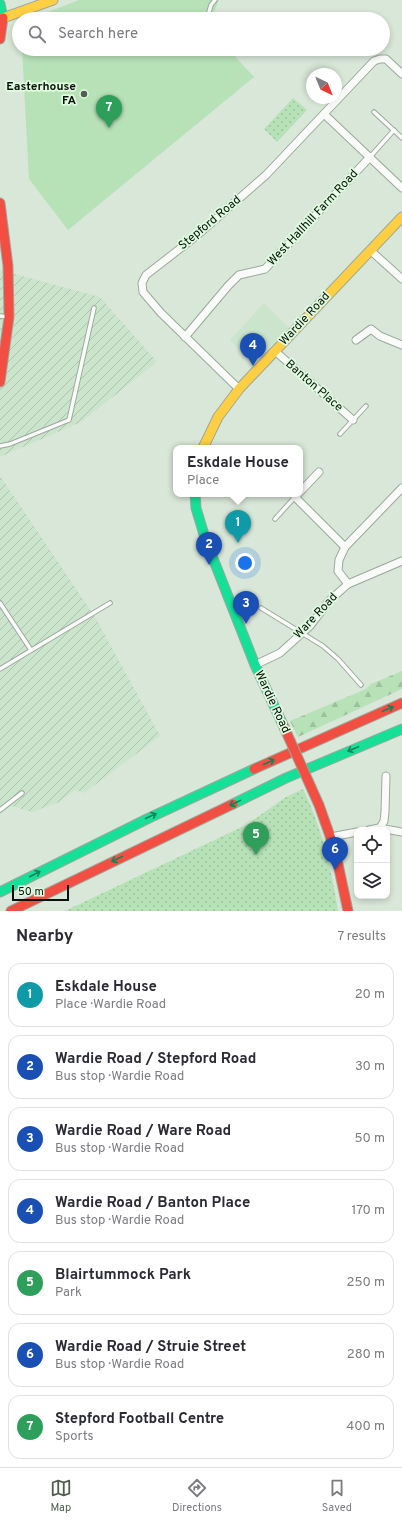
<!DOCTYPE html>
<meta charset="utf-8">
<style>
:root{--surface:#fff;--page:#f7f7f7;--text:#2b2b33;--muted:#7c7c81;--line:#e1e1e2;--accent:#515d51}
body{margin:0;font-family:Overpass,sans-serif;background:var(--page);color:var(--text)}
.controls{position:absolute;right:12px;bottom:12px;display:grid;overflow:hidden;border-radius:8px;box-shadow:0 2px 6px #0003}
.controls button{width:36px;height:36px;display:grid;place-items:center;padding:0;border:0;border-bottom:1px solid var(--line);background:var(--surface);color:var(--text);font:20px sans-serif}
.compass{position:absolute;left:306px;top:68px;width:36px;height:36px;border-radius:50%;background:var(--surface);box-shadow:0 2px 6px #0003;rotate:137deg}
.scale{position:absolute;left:12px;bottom:10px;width:57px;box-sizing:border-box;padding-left:4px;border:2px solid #091209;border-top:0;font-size:11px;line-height:14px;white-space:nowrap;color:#091209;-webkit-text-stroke:3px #dffbdf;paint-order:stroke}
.you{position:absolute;left:245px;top:563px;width:14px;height:14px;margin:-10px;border:3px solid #fff;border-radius:50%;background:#1a73e8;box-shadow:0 0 0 6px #1a73e833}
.badge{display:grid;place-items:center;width:26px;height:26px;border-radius:50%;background:var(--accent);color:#fff;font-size:13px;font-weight:700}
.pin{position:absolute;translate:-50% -33px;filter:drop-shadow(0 1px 2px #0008)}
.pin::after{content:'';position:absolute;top:21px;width:14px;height:12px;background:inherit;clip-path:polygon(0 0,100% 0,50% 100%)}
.popup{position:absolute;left:173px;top:445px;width:130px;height:52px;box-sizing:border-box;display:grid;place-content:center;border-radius:8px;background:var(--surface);filter:drop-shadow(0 1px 3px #0005);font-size:13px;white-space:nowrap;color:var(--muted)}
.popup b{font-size:15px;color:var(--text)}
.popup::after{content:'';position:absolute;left:50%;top:100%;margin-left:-8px;border:8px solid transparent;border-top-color:var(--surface)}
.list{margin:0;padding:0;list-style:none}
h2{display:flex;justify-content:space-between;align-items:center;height:52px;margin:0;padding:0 16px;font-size:17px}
h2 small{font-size:13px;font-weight:400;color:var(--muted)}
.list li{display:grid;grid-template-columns:26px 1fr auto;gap:12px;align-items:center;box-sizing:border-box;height:64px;margin:0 8px 8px;padding:0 8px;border:1px solid var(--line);border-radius:12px}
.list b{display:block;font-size:15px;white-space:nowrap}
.list p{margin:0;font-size:13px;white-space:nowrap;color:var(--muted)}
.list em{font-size:13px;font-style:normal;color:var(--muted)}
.icon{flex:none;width:22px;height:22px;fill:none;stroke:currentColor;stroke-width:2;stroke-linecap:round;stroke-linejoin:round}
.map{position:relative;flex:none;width:402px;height:911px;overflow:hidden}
.search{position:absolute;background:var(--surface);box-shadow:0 2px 6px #0003;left:12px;right:12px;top:12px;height:44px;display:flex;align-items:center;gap:10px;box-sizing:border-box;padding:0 14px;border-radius:22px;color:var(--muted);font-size:15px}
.sheet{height:556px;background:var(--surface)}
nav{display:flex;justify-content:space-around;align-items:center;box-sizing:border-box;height:56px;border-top:1px solid var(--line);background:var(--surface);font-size:11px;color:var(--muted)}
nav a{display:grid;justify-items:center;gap:2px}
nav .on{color:var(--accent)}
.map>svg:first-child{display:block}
</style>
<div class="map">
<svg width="402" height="911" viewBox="0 0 402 911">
<defs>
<pattern id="industrial-furrows" width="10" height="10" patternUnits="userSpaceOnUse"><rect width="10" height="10" fill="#cbe4cc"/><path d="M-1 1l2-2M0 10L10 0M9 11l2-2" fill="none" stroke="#adc3ae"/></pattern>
<pattern id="forest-firs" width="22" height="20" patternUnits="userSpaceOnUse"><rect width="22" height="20" fill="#b7e2b8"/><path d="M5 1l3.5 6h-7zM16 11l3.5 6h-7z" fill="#9cc19d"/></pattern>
<pattern id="park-dots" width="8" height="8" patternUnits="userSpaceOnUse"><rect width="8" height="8" fill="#b7e2b8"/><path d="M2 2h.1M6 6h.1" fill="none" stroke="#9cc19d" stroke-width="1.8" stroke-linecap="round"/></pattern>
</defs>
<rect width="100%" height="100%" fill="#d8e7d8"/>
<polygon fill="#cbe4cc" points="264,303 289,328 253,364 230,340"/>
<g fill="url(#industrial-furrows)">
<polygon points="0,270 100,297 157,362 81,422 0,457"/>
<polygon points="0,476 95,617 160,736 84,793 75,790 59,802 32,812 12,806 0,814"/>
</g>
<g fill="#b7e2b8">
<polygon points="79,0 219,0 211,19 30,19"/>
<polygon points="22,49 228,49 254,77 68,230 29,179"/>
</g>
<polygon fill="url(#forest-firs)" points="402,671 402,689 298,737 290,721 366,689 371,684"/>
<g fill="url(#park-dots)">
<polygon points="293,98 307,110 277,142 264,129"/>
<path d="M303 789C322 828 331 868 338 911H65L246 825 286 797Z"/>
</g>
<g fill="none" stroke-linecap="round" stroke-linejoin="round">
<defs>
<g id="lane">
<polyline points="207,19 211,5 215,0"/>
<polyline points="374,112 402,138"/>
<polyline points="370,157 394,130"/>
<polyline points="0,316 8,317"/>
<polyline points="340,434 366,406"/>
<polyline points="0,446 10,444 69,420 94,308"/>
<polyline points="275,519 295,497"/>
<polyline points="0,603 31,650"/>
<polyline points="261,608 323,646 338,659 361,685"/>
<polyline points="0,669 110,603"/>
<polyline points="0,810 22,793"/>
</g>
<g id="street">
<polyline points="324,114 402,188"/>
<polyline points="370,250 402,279"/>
<polyline points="185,337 228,286 239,275 265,269 370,157"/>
<polyline points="356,340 371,329 380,336 402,345"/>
<polyline points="275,351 353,420"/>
<polyline points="239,389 161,313 143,292 142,283 146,275 195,237 266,175 374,61 380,59 386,59 402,74"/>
<polyline points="300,492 319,472"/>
<polyline points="298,494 295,497 345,547"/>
<polyline points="348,584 338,571 339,560 345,547 402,488"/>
<polyline points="255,665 280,653 310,626 329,601 348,584 402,561"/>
<polyline points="369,830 379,828 402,832"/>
<polyline points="379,830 384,821 385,812 386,776"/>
<polyline points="331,837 357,832"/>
</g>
<g id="fast">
<polyline points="0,4 3,18"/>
<polyline points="195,494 196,508 205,538 255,665 284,727"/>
<polyline points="233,804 286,778 402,729"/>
<polyline points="0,892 149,818 254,769"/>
</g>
<g id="slow">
<polyline points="0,19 53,0"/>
<polyline points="203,448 218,417 239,389 402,217"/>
</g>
<g id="jam">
<polyline points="0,39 3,18"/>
<polyline points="0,203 8,266 9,317 0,382"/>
<polyline points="254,769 402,703"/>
<polyline points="319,805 335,850 348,911"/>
<polyline points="11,911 233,804"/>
</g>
</defs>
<use href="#lane" stroke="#9da89d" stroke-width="5.5"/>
<use href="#street" stroke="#9da89d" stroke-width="9"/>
<use href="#fast" stroke="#9da89d" stroke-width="11"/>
<use href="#slow" stroke="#9da89d" stroke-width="11"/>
<use href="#jam" stroke="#9da89d" stroke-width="11"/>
<use href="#lane" stroke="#f9fbf9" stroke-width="3.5"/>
<use href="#street" stroke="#f9fbf9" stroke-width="7"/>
<use href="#fast" stroke="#16e098" stroke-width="9"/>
<use href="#slow" stroke="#ffcf43" stroke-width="9"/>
<use href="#jam" stroke="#f24e42" stroke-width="9"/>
<defs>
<polyline id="jam-bridge" points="284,727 319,805"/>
</defs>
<use href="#jam-bridge" stroke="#9da89d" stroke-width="11" stroke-linecap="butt"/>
<use href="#jam-bridge" stroke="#f24e42" stroke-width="9"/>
</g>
<defs><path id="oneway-shaft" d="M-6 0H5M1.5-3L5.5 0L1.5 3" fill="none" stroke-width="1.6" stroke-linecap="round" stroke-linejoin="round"/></defs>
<g stroke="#108358">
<use href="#oneway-shaft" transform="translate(388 709) rotate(-23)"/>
<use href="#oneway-shaft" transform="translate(353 749) rotate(157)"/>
<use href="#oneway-shaft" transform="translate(269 762) rotate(-25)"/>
<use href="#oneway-shaft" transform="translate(235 803) rotate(154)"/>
<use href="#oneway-shaft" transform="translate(151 816) rotate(-25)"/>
<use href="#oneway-shaft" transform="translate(117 859) rotate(154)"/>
<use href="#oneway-shaft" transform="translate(35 874) rotate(-27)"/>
</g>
<circle fill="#515d51" stroke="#dffbdf" stroke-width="1.5" cx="84" cy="94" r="4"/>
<g text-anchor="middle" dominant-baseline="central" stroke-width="3.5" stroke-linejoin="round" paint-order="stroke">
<g font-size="12" font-weight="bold" fill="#091209" stroke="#dffbdf" text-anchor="end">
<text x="76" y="87">Easterhouse<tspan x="76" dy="14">FA</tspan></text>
</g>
<g font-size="12" fill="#091209" stroke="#dffbdf">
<text transform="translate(313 218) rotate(-47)">West Hallhill Farm Road</text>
<text transform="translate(210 223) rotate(-40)">Stepford Road</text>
<text transform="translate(305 319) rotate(-47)">Wardie Road</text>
<text transform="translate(314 386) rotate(41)">Banton Place</text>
<text transform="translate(316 616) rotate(-47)">Ware Road</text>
<text transform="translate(272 702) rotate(65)">Wardie Road</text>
</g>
</g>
</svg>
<div class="controls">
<button><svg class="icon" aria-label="locate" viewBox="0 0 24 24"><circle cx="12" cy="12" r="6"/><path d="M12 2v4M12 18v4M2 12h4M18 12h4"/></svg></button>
<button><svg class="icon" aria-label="layers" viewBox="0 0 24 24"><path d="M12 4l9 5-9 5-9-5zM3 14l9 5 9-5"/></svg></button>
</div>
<svg class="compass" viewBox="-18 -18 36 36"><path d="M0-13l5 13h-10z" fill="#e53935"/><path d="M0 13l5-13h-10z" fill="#7c7c81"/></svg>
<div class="scale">50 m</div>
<div class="you"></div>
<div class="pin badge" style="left:238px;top:543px;background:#0f9aa8">1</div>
<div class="popup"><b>Eskdale House</b>Place</div>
<div class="pin badge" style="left:209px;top:565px;background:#1a4fb4">2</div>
<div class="pin badge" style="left:246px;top:624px;background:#1a4fb4">3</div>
<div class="pin badge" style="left:253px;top:366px;background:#1a4fb4">4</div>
<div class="pin badge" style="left:256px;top:855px;background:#2e9e5b">5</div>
<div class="pin badge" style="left:335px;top:870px;background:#1a4fb4">6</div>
<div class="pin badge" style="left:109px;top:128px;background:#2e9e5b">7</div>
<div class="search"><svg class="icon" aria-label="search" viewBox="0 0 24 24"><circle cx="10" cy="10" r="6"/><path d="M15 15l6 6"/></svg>Search here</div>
</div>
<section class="sheet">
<h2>Nearby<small>7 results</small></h2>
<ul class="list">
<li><span class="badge" style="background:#0f9aa8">1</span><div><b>Eskdale House</b><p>Place · Wardie Road</p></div><em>20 m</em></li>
<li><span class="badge" style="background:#1a4fb4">2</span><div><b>Wardie Road / Stepford Road</b><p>Bus stop · Wardie Road</p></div><em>30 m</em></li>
<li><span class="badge" style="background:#1a4fb4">3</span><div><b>Wardie Road / Ware Road</b><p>Bus stop · Wardie Road</p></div><em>50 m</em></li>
<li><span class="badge" style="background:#1a4fb4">4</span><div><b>Wardie Road / Banton Place</b><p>Bus stop · Wardie Road</p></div><em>170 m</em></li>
<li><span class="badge" style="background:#2e9e5b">5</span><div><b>Blairtummock Park</b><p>Park</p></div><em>250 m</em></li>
<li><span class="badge" style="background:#1a4fb4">6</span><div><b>Wardie Road / Struie Street</b><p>Bus stop · Wardie Road</p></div><em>280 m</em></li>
<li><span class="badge" style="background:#2e9e5b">7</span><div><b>Stepford Football Centre</b><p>Sports</p></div><em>400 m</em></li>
</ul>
</section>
<nav>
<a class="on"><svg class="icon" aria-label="map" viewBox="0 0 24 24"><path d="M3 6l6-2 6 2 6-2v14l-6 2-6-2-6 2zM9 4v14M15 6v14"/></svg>Map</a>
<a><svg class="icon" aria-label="directions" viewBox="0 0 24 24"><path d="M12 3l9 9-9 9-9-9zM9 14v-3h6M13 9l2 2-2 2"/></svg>Directions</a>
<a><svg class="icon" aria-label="saved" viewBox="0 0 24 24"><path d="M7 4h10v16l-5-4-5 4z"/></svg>Saved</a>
</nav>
